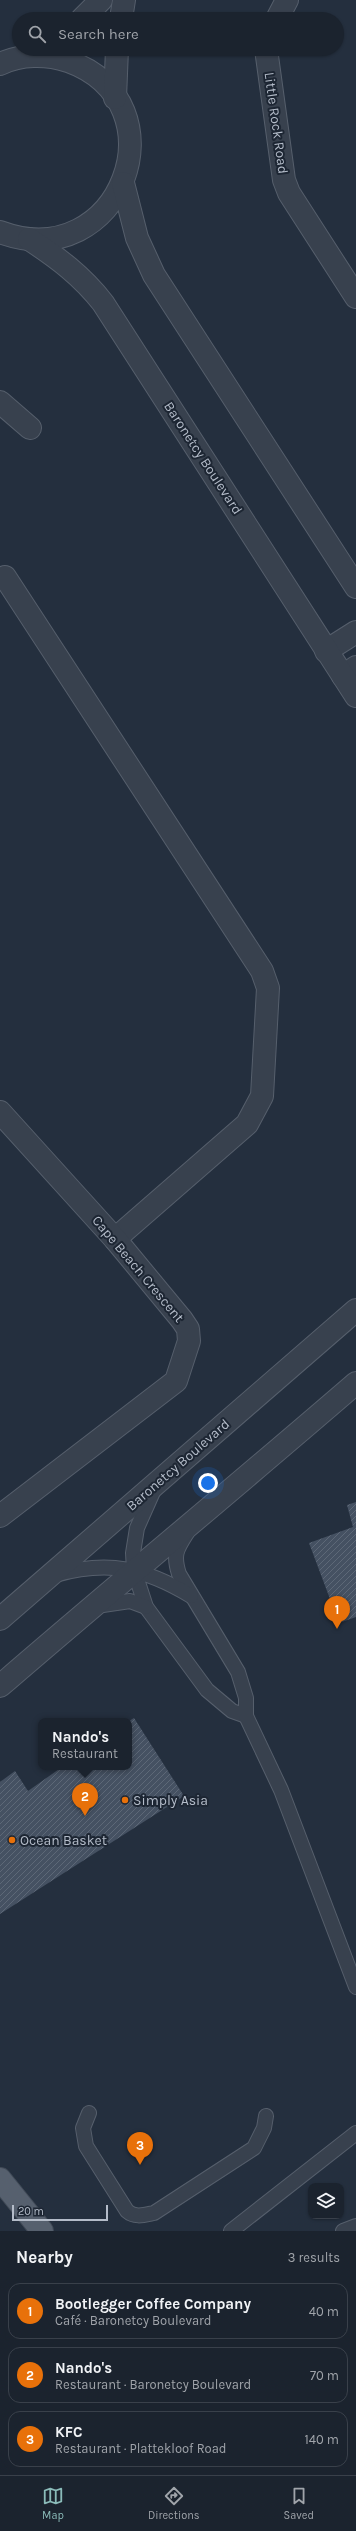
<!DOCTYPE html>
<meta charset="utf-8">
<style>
:root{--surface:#1b232e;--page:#242b36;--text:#f1f3f6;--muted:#a0a4aa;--line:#39404a;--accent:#8bbbb9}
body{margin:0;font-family:Karla,sans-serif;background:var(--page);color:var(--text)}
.controls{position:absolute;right:12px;bottom:12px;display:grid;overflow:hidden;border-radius:8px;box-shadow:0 1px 3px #0004}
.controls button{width:36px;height:36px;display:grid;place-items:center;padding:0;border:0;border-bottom:1px solid var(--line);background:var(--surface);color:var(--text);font:20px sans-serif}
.scale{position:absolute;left:12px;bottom:10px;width:96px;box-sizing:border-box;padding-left:4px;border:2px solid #b4bcc9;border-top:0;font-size:11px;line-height:14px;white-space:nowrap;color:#b4bcc9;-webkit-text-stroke:3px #1d2633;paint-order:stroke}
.you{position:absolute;left:208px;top:1483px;width:14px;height:14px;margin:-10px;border:3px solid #fff;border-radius:50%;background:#1a73e8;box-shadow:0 0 0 6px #1a73e833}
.badge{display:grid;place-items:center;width:26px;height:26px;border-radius:50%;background:var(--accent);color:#fff;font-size:13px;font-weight:700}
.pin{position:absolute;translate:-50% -33px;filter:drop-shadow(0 1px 2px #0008)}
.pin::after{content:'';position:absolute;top:21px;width:14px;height:12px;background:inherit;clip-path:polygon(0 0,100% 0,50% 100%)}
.popup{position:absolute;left:38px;top:1718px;width:94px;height:52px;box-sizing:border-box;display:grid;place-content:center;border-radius:8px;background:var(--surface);filter:drop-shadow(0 1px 3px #0005);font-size:13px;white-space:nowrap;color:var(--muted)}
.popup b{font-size:15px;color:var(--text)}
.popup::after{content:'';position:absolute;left:50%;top:100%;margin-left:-8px;border:8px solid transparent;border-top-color:var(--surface)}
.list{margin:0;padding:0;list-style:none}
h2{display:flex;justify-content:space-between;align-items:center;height:52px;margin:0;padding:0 16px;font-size:17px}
h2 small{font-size:13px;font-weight:400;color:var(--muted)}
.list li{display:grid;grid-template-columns:26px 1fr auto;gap:12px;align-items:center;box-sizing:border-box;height:56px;margin:0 8px 8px;padding:0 8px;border:1px solid var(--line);border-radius:12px}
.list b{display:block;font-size:15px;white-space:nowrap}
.list p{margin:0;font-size:13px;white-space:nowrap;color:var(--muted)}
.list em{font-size:13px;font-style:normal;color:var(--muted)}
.icon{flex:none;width:22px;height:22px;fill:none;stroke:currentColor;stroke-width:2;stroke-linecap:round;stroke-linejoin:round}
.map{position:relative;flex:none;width:356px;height:2231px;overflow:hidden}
.search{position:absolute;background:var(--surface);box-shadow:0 1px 3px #0004;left:12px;right:12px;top:12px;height:44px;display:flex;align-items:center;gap:10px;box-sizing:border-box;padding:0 14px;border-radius:22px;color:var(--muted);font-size:15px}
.sheet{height:244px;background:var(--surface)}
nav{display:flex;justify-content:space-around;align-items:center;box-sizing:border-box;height:56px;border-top:1px solid var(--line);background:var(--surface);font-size:11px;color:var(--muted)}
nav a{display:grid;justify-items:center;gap:2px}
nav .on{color:var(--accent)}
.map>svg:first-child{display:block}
</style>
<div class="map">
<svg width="356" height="2231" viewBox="0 0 356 2231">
<defs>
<pattern id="building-hatch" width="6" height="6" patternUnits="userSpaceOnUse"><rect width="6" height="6" fill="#455162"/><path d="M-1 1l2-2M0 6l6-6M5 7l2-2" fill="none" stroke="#5d6877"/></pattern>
</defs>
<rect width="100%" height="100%" fill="#242f3e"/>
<g fill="url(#building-hatch)">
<polygon points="356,1502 356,1617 339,1623 309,1543 353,1527 347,1505"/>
<polygon points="134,1718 184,1796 0,1914 0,1782 15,1771 28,1791 62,1767 129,1767 129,1721"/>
</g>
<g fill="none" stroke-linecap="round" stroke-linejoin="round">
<defs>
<g id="service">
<polyline points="153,1492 137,1528 133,1553 134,1570 146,1607 207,1690 232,1711 246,1716"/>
<path d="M187 1533C176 1550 173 1555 179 1574L238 1672 246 1698V1716L281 1790 356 1987"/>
<path d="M55 1575C108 1560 145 1568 191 1596"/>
<polyline points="96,1606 130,1601 146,1607"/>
<path d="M89 2113 83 2128 86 2146 127 2211C135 2218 144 2215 154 2213L254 2148 264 2128 266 2116"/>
<polyline points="231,2231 356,2133"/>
<polyline points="343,2231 356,2226"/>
</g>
<g id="minor">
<polyline points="277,19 287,0"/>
<polyline points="266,49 284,180 289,193 356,297"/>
<polyline points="0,402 30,428"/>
<polyline points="5,577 262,971 268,988 262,1096 247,1124 115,1239"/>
<polyline points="326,651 356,632"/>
<polyline points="343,676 356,667"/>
<polyline points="0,1112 115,1239 182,1320 188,1329 189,1341 176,1381 0,1516"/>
</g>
<g id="tertiary">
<polyline points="82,19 101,0"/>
<polyline points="121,19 124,0"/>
<path d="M0 64C21 54 46 54 68 61 185 103 121 277 0 232"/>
<polyline points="115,98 117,49"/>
<polyline points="123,183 137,238 154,275 356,587"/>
<path d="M29 239C58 258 82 276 103 303L356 696"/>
<polyline points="0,1619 356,1310"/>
<path d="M0 1686C118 1584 238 1485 356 1383"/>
</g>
<polyline id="primary" points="0,2179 42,2231"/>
</defs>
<use href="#service" stroke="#565f6c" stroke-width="16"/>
<use href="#minor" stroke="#565f6c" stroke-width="24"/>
<use href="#tertiary" stroke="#565f6c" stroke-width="24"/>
<use href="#primary" stroke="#414a57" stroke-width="24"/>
<use href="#service" stroke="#38414e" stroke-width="14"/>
<use href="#minor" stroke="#38414e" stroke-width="22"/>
<use href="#tertiary" stroke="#38414e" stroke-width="22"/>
<use href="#primary" stroke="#56606e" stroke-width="22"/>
</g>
<g fill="#e8710a" stroke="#1d2633" stroke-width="1.5">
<circle cx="125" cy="1800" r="4"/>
<circle cx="12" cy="1840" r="4"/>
</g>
<g text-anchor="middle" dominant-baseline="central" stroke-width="4" stroke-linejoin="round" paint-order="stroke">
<g font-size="14" fill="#b4bcc9" stroke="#1d2633">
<text transform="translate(276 123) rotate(82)">Little Rock Road</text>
<text transform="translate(203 458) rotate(57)">Baronetcy Boulevard</text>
<text transform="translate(138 1269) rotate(50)">Cape Beach Crescent</text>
<text transform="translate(178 1465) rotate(-41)">Baronetcy Boulevard</text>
</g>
<g font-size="14" fill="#b4bcc9" stroke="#1d2633" text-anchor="start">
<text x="133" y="1800">Simply Asia</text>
<text x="20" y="1840">Ocean Basket</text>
</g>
</g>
</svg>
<div class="controls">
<button><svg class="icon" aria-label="layers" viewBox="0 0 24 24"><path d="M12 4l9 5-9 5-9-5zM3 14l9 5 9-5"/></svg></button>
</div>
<div class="scale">20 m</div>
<div class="you"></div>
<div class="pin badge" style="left:337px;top:1629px;background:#e8710a">1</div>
<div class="pin badge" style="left:85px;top:1816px;background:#e8710a">2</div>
<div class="popup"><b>Nando's</b>Restaurant</div>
<div class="pin badge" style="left:140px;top:2165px;background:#e8710a">3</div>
<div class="search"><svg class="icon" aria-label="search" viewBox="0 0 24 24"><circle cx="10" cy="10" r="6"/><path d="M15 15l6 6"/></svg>Search here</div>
</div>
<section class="sheet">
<h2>Nearby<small>3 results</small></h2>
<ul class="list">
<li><span class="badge" style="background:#e8710a">1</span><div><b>Bootlegger Coffee Company</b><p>Café · Baronetcy Boulevard</p></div><em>40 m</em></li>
<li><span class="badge" style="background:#e8710a">2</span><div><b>Nando's</b><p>Restaurant · Baronetcy Boulevard</p></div><em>70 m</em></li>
<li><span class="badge" style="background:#e8710a">3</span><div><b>KFC</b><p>Restaurant · Plattekloof Road</p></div><em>140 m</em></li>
</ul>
</section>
<nav>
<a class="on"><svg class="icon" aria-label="map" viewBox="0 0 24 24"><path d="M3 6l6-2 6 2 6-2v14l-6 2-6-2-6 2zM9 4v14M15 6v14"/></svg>Map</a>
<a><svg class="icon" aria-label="directions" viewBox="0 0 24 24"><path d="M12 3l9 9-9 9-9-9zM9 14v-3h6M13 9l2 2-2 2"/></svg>Directions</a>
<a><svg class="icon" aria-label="saved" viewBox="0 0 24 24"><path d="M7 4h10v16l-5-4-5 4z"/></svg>Saved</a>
</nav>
